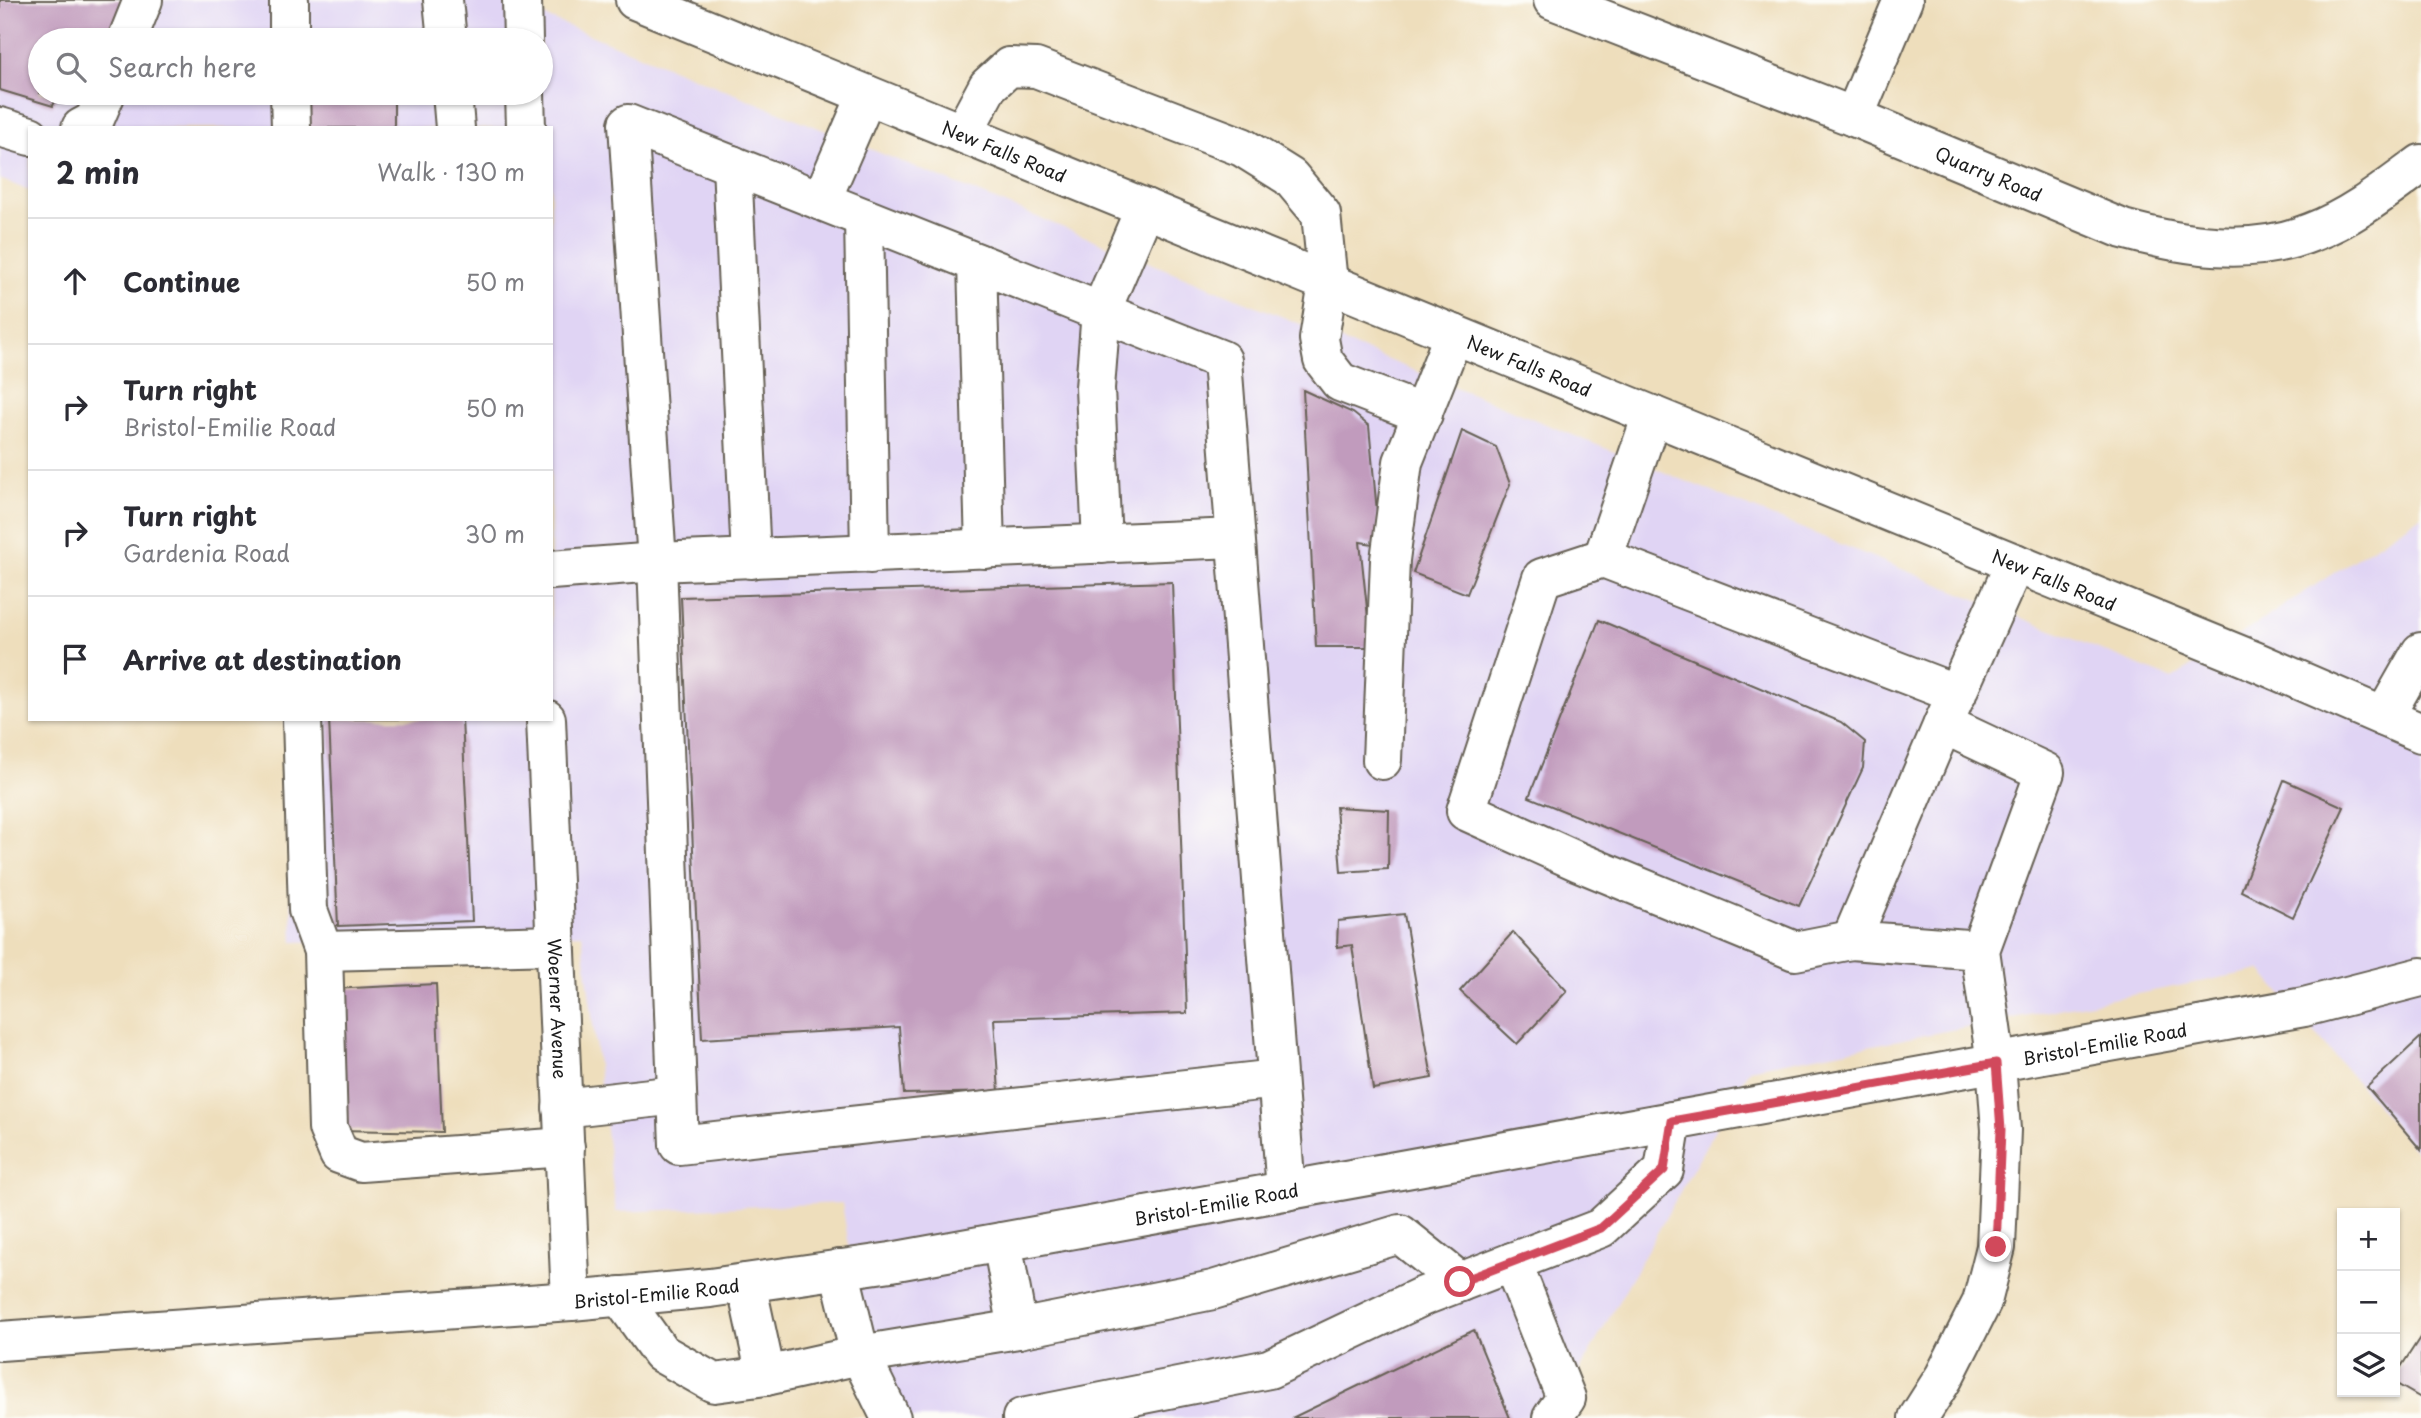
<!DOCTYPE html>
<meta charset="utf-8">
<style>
:root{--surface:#fff;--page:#f7f7f7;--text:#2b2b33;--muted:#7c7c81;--line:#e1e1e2}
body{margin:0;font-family:"Playpen Sans",sans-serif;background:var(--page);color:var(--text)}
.controls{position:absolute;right:21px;bottom:21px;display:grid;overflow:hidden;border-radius:0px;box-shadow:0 2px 5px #0004}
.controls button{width:63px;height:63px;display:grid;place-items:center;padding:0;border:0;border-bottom:2px solid var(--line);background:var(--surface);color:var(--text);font:35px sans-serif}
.stop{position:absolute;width:21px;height:21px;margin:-16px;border:5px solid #d1495b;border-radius:50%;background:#fff}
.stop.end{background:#d1495b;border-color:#fff;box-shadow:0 2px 7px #0008}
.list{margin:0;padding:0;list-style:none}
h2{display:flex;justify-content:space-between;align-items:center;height:91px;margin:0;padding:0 28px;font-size:30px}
h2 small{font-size:23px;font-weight:400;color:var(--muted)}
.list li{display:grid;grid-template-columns:46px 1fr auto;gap:21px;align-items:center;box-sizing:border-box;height:126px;padding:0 28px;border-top:2px solid var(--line)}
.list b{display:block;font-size:26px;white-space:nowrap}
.list p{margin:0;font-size:23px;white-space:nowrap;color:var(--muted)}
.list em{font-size:23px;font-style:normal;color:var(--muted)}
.icon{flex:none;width:38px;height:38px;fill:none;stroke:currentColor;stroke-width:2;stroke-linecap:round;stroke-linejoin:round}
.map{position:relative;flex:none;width:2421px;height:1418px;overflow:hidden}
.search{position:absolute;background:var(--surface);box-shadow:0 2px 5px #0004;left:28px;top:28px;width:525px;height:77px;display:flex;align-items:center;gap:18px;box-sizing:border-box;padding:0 24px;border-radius:38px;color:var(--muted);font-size:26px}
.panel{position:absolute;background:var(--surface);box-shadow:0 2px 5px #0004;left:28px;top:126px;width:525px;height:595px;border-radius:0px}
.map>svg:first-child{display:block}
</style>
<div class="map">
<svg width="2421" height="1418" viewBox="0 0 2421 1418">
<rect width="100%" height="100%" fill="#fdfcf7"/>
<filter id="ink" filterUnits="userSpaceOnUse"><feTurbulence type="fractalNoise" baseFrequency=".0143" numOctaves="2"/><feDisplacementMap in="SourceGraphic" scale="14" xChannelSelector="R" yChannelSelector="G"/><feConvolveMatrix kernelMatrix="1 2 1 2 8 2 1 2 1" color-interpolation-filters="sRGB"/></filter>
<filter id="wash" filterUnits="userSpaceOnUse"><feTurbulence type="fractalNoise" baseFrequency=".00686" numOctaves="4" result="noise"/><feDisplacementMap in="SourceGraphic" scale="28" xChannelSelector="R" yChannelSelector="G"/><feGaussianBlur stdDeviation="1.57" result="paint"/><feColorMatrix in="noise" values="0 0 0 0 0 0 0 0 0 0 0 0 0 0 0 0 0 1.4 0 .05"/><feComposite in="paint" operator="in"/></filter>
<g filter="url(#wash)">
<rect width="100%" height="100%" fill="#eedebc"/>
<path fill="#e0d4f4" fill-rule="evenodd" d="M0 0H504L2172 679 2421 516V1157L2261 970 1749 1069 1553 1418H877L842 1203 616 1212 582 934 293 942 285 719H551V128H30V191L0 179ZM40 40H541V93H40Z"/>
<g id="blocks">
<g fill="#c19bbd">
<polygon points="0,0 131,0 113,40 80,37 79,40 40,40 40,93 58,93 53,106 0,90"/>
<rect x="309" y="93" width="85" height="35"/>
<polygon points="1303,390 1353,413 1369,426 1380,545 1360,542 1371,647 1316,647"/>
<polygon points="1462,431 1496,447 1510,484 1467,594 1413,573"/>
<polygon points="1172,582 1187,1013 994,1019 999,1092 904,1094 899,1027 702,1039 681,597"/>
<polygon points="1599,620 1841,722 1865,742 1863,768 1799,906 1529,797"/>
<polygon points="329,719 462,719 472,921 338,926"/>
<polygon points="2284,780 2344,807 2293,917 2241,891"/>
<polygon points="1336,807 1389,810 1388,869 1341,872"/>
<polygon points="1404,914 1432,1078 1373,1089 1352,945 1337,947 1338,921"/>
<polygon points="1513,932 1567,991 1517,1044 1460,991"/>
<polygon points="436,984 442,1132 338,1130 331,989"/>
<polygon points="2421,1037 2421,1150 2367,1087"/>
<polygon points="1474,1330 1510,1418 1292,1418"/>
<polygon points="2421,1336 2421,1398 2395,1383 2395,1376"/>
</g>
</g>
</g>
<g filter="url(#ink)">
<use href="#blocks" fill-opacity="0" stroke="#666054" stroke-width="2"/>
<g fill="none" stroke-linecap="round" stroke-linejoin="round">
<defs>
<g id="minor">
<polyline points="289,0 289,40"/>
<polyline points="443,0 447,40"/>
<polyline points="522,0 523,40"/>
<path id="s1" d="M1553 0 1854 117 2123 229C2184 246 2251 257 2312 232 2352 217 2387 189 2421 164"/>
<polyline points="127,40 143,0"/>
<polyline points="290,93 291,128"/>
<polyline points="452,93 455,128"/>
<polyline points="525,93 526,128"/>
<polyline points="1854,117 1903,0"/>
<polyline points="0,127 30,136"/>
<polyline points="81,128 94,121 106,93"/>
<polyline points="963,133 988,86 1009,67 1036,68 1242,147 1290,177 1321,214 1328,283 1319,339 1323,360 1340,382 1423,414"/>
<polyline points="732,165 751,559"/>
<polyline points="821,201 867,95"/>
<polyline points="864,218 870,554"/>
<polyline points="977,263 985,549"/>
<polyline points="1652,415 1603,558 1957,694"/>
<polyline points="1102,544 1095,388 1101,311 1145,208"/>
<polyline points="1603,558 1542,578 1466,811 1579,862 1795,951 1851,940"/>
<polyline points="551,570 657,562 1235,538"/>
<polyline points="2384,717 2421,652"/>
<polyline points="302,719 308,910 323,951 328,1128 339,1154 361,1162 565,1147"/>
<path id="s2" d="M546 719 571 1301"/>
<polyline points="1943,724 1851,940 1980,950"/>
<polyline points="1382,760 1390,560 1403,462 1454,334"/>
<polyline points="323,951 555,945"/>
<polyline points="1277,1079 679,1145 657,562 628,124 1222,360 1286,1191"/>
<polyline points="562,1108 677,1095"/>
<polyline points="1002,1242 1018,1329"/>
<polyline points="1512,1262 1566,1398 1552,1418"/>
<polyline points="839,1269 860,1355 891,1418"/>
<polyline points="746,1283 766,1376"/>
<polyline points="620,1296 661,1353 714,1383 766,1376 860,1355 1018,1329 1213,1290 1400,1234 1460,1282"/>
<path id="s3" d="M0 1341 571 1301 710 1288 891 1262 2304 1007 2421 977"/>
<polyline points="1022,1418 1269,1369 1421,1297 1601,1228 1664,1170 1672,1121"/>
<polyline points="1918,1418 1944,1377 1982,1302 1996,1247 2001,1130 1996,1063 1980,950 2045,772 1943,724 2015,563"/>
</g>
<g id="major">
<path id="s4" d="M635 0 2257 662 2421 733"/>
</g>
</defs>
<use href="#minor" stroke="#666054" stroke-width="42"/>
<use href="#major" stroke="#666054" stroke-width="42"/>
<use href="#minor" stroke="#fff" stroke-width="38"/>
<use href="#major" stroke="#fff" stroke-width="38"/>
</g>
</g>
<g fill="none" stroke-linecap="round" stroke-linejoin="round" filter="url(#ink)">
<polyline stroke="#d1495b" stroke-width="9" points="1460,1282 1601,1228 1664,1170 1672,1121 1996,1063 2001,1130 1996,1247"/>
</g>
<g text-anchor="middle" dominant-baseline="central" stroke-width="6" stroke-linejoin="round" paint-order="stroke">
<g font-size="18" fill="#1c1c1c" stroke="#fdfcf7">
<text stroke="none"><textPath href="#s4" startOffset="399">New Falls Road</textPath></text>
<text stroke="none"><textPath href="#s1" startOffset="469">Quarry Road</textPath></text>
<text stroke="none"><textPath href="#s4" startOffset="966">New Falls Road</textPath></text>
<text stroke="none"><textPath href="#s4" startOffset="1533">New Falls Road</textPath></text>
<text stroke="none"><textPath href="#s2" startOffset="290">Woerner Avenue</textPath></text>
<text stroke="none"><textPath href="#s3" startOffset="2128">Bristol-Emilie Road</textPath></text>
<text stroke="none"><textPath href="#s3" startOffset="1225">Bristol-Emilie Road</textPath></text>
<text stroke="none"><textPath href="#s3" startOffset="658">Bristol-Emilie Road</textPath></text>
</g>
</g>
</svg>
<div class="controls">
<button>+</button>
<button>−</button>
<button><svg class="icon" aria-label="layers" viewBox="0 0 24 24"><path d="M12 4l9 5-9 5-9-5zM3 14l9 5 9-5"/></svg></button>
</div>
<div class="stop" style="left:1460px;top:1282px"></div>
<div class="stop end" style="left:1996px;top:1247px"></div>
<div class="search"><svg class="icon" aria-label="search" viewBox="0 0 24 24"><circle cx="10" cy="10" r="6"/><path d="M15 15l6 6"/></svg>Search here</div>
<section class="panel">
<h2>2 min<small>Walk · 130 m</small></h2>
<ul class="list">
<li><svg class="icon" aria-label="ahead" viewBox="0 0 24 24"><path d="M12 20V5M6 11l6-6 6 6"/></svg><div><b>Continue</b></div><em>50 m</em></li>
<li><svg class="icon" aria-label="right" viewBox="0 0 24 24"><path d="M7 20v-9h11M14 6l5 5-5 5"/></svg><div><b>Turn right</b><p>Bristol-Emilie Road</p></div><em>50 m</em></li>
<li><svg class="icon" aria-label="right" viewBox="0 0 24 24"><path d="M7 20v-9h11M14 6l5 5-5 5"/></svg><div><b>Turn right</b><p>Gardenia Road</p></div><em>30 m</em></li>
<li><svg class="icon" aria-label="arrive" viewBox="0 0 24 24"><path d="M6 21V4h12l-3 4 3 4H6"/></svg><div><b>Arrive at destination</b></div></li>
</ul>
</section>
</div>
